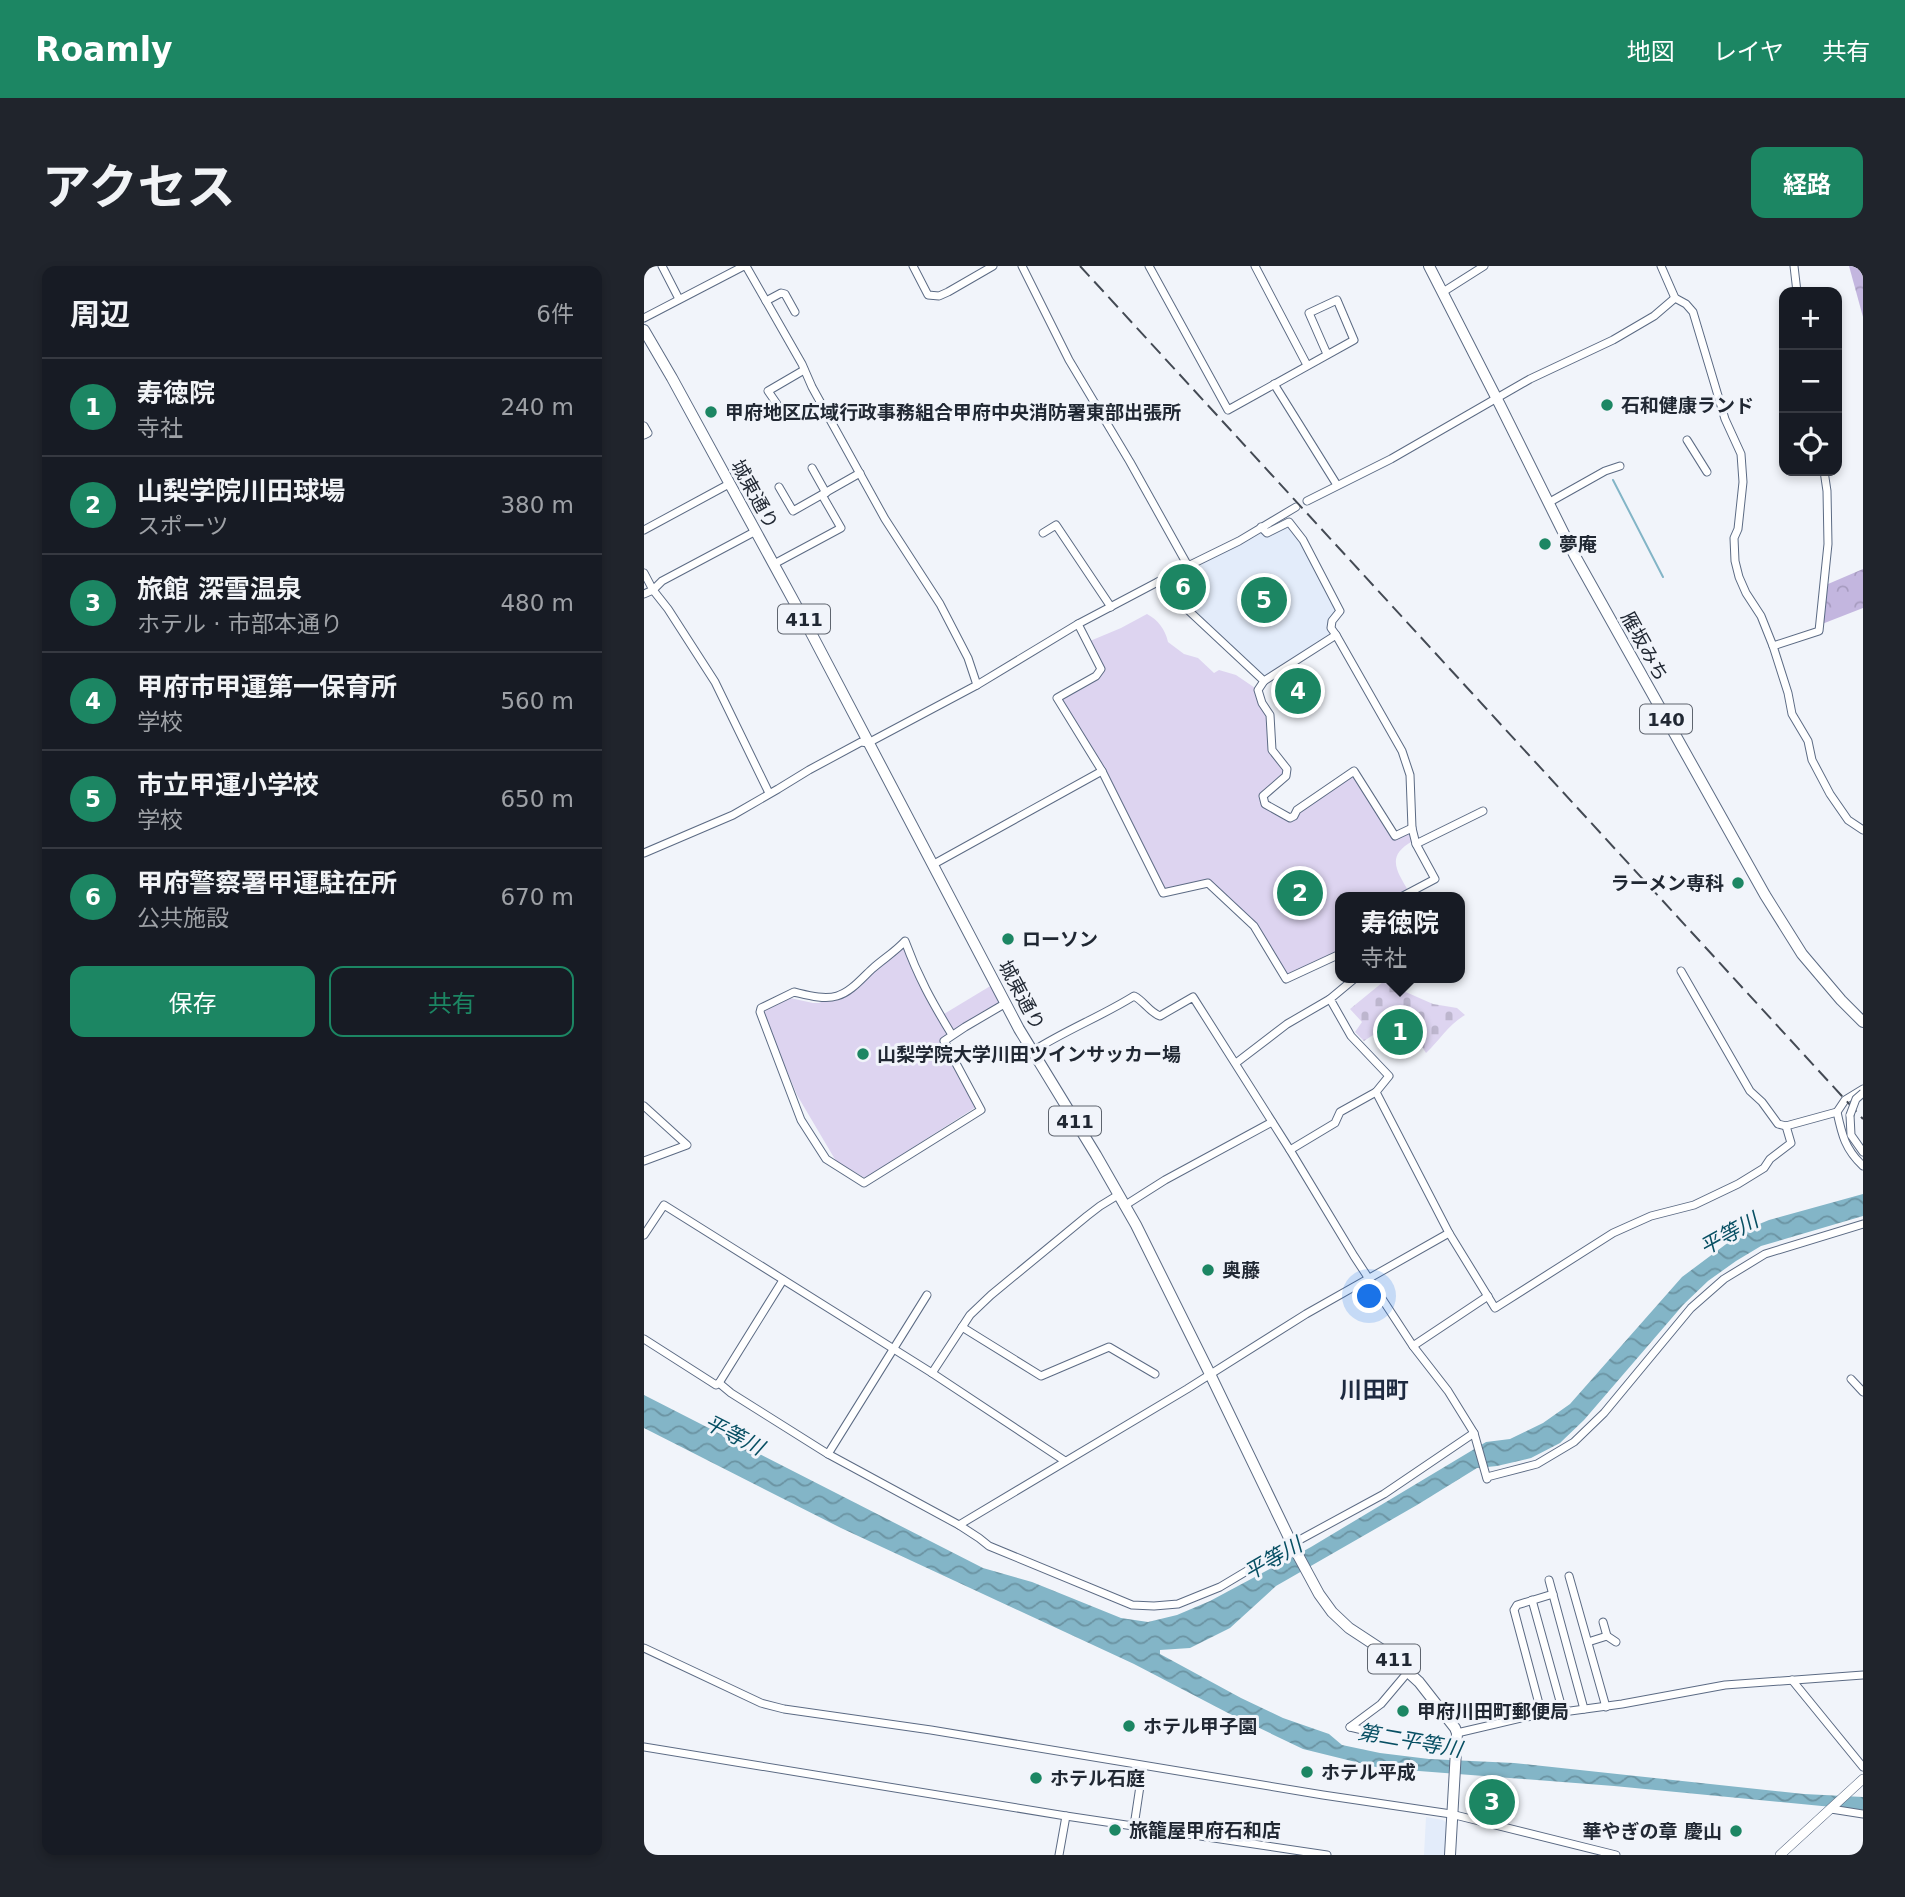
<!DOCTYPE html>
<html lang="ja">
<meta charset="utf-8">
<style>
:root{--surface:#171b24;--page:#20242c;--text:#f1f3f6;--muted:#9ea1a6;--line:#363941;--accent:#1c8663}
body{margin:0;font-family:"DejaVu Sans","Noto Sans JP",sans-serif;background:var(--page);color:var(--text)}
.controls{position:absolute;right:21px;top:21px;display:grid;overflow:hidden;border-radius:14px;box-shadow:0 4px 10px #0003}
.controls button{width:63px;height:63px;display:grid;place-items:center;padding:0;border:0;border-bottom:2px solid var(--line);background:var(--surface);color:var(--text);font:35px sans-serif}
.you{position:absolute;left:726px;top:1031px;width:24px;height:24px;margin:-18px;border:5px solid #fff;border-radius:50%;background:#1a73e8;box-shadow:0 0 0 10px #1a73e833}
.badge{display:grid;place-items:center;width:46px;height:46px;border-radius:50%;background:var(--accent);color:#fff;font-size:23px;font-weight:700}
.pin{position:absolute;translate:-50% -50%;border:4px solid #fff;box-shadow:0 2px 7px #0006}
.popup{position:absolute;left:691px;top:626px;width:130px;height:91px;box-sizing:border-box;display:grid;place-content:center;border-radius:14px;background:var(--surface);filter:drop-shadow(0 2px 5px #0005);font-size:23px;white-space:nowrap;color:var(--muted)}
.popup b{font-size:26px;color:var(--text)}
.popup::after{content:'';position:absolute;left:50%;top:100%;margin-left:-14px;border:14px solid transparent;border-top-color:var(--surface)}
.list{margin:0;padding:0;list-style:none}
h2{display:flex;justify-content:space-between;align-items:center;height:91px;margin:0;padding:0 28px;font-size:30px}
h2 small{font-size:23px;font-weight:400;color:var(--muted)}
.list li{display:grid;grid-template-columns:46px 1fr auto;gap:21px;align-items:center;box-sizing:border-box;height:98px;padding:0 28px;border-top:2px solid var(--line)}
.list b{display:block;font-size:26px;white-space:nowrap}
.list p{margin:0;font-size:23px;white-space:nowrap;color:var(--muted)}
.list em{font-size:23px;font-style:normal;color:var(--muted)}
.actions{display:flex;gap:14px;padding:21px 28px}
.actions a{flex:1;padding:16px 0;border:2px solid var(--accent);border-radius:14px;text-align:center;font-size:24px;color:var(--accent)}
.actions .main{background:var(--accent);color:#fff}
.icon{flex:none;width:38px;height:38px;fill:none;stroke:currentColor;stroke-width:2;stroke-linecap:round;stroke-linejoin:round}
.map{position:relative;flex:none;width:1219px;height:1589px;overflow:hidden;border-radius:14px}
header{display:flex;align-items:center;gap:42px;box-sizing:border-box;height:98px;padding:0 35px;background:var(--accent);color:#fff}
header strong{font-size:33px}
nav{display:flex;gap:38px;margin-inline-start:auto;font-size:24px}
.intro{display:flex;align-items:center;justify-content:space-between;box-sizing:border-box;height:168px;padding:0 42px}
h1{margin:0;font-size:49px}
.button{padding:18px 32px;border-radius:14px;background:var(--accent);color:#fff;font-size:24px;font-weight:700}
main{display:flex;gap:42px;padding:0 42px}
aside{flex:1;background:var(--surface);border-radius:14px;box-shadow:0 4px 10px #0003}
.map>svg:first-child{display:block}
</style>
<header>
<strong>Roamly</strong>
<nav><a>地図</a><a>レイヤ</a><a>共有</a></nav>
</header>
<div class="intro"><h1>アクセス</h1><a class="button">経路</a></div>
<main>
<aside>
<h2>周辺<small>6件</small></h2>
<ul class="list">
<li><span class="badge">1</span><div><b>寿徳院</b><p>寺社</p></div><em>240 m</em></li>
<li><span class="badge">2</span><div><b>山梨学院川田球場</b><p>スポーツ</p></div><em>380 m</em></li>
<li><span class="badge">3</span><div><b>旅館 深雪温泉</b><p>ホテル · 市部本通り</p></div><em>480 m</em></li>
<li><span class="badge">4</span><div><b>甲府市甲運第一保育所</b><p>学校</p></div><em>560 m</em></li>
<li><span class="badge">5</span><div><b>市立甲運小学校</b><p>学校</p></div><em>650 m</em></li>
<li><span class="badge">6</span><div><b>甲府警察署甲運駐在所</b><p>公共施設</p></div><em>670 m</em></li>
</ul>
<div class="actions"><a class="main">保存</a><a>共有</a></div>
</aside>
<div class="map">
<svg width="1219" height="1589" viewBox="0 0 1219 1589">
<defs>
<pattern id="forest-crowns" width="20" height="18" patternUnits="userSpaceOnUse" patternTransform="scale(1.75)"><rect width="20" height="18" fill="#c3b6df"/><path d="M2 6a3 3 0 1 1 6 0M12 15a3 3 0 1 1 6 0" fill="none" stroke="#a79cc0"/></pattern>
<pattern id="cemetery-stones" width="16" height="16" patternUnits="userSpaceOnUse" patternTransform="scale(1.75)"><rect width="16" height="16" fill="#ddd4f0"/><path d="M2 7V4a2 2 0 0 1 4 0v3zM10 15v-3a2 2 0 0 1 4 0v3z" fill="#bdb6ce"/></pattern>
<pattern id="water-waves" width="16" height="10" patternUnits="userSpaceOnUse" patternTransform="scale(1.75)"><rect width="16" height="10" fill="#83b5c7"/><path d="M0 5q4-4 8 0t8 0" fill="none" stroke="#6b93a2"/></pattern>
</defs>
<rect width="100%" height="100%" fill="#f1f4fa"/>
<g fill="#e3ecfa">
<polygon points="645,256 696,345 688,355 692,369 620,415 542,343 557,325 544,300 617,261 624,266"/>
<polygon points="782,1551 799,1554 803,1557 802,1589 780,1589"/>
</g>
<g fill="url(#forest-crowns)">
<polygon points="1205,0 1219,0 1219,51"/>
<polygon points="1219,303 1219,342 1178,358 1184,318"/>
</g>
<path fill="url(#cemetery-stones)" d="M739 716 789 738 813 742 821 749C804 759 796 774 782 787L758 750 720 775 711 766 718 756 706 743Z"/>
<g fill="#ddd4f0">
<path d="M503 348C514 354 521 363 524 376L540 388 554 392 570 407 575 404 592 409 614 424 626 449 628 484 643 503 642 510 619 530 621 538 646 552 710 505 751 570 768 562 769 575C741 590 753 605 765 626L757 631H696V688L642 713 610 660 564 617 519 627 458 505 413 432 458 409 459 404 446 375 477 362Z"/>
<polygon points="259,681 295,751 348,719 357,738 296,774 332,841 221,912 192,895 153,829 118,746 146,732 169,737 175,737 184,733 193,733"/>
</g>
<polygon fill="url(#water-waves)" points="1219,928 1219,950 1117,980 1092,995 1064,1015 1039,1039 940,1154 916,1177 887,1192 853,1200 833,1202 773,1239 632,1320 586,1362 546,1382 516,1384 516,1388 597,1432 639,1452 685,1468 698,1479 736,1487 785,1493 870,1497 1160,1528 1219,1531 1219,1544 970,1520 736,1502 659,1483 584,1447 490,1398 197,1262 0,1162 0,1129 339,1302 388,1316 477,1352 504,1356 533,1349 566,1335 667,1281 842,1176 866,1173 899,1157 926,1138 1038,1011 1101,964 1125,954"/>
<g fill="none" stroke-linecap="round" stroke-linejoin="round">
<polyline stroke="#83b5c7" stroke-width="2" points="969,214 1019,311"/>
<defs>
<g id="minor">
<polyline points="18,0 35,33"/>
<polyline points="269,0 284,29 295,30 304,26 349,0"/>
<polyline points="378,0 425,94 486,196 544,300"/>
<polyline points="505,0 584,144 710,74 693,34 665,47 683,88"/>
<polyline points="611,0 663,99"/>
<polyline points="1017,0 1031,32 1042,38 1049,46 1081,153 1097,188 1099,216 1094,263 1090,272 1091,295 1095,311 1102,327 1117,350 1129,380 1144,427 1148,448 1164,475 1168,494 1186,528 1204,554 1219,564"/>
<polyline points="1150,0 1153,26"/>
<polyline points="799,26 840,0"/>
<polyline points="122,35 137,27 141,28 151,46"/>
<polyline points="0,52 100,0"/>
<polyline points="630,118 693,219"/>
<polyline points="135,141 124,125 160,104"/>
<polyline points="0,160 4,167 0,169"/>
<polyline points="1043,174 1063,206"/>
<polyline points="168,202 182,227"/>
<polyline points="135,221 149,245 216,207"/>
<polyline points="663,235 747,193 886,113 969,74 1010,50 1031,32"/>
<polyline points="904,237 961,205 976,200"/>
<polyline points="652,241 595,275 544,300 434,358 457,403 452,410 413,432 458,505 519,627 564,617 610,660 642,713 696,688"/>
<polyline points="617,261 623,267 645,256 659,274 696,345 688,355 687,362 692,369"/>
<polyline points="0,264 85,218"/>
<polyline points="399,267 412,259 467,341"/>
<polyline points="130,298 197,262 178,229"/>
<polyline points="0,307 9,324 24,343 71,416 125,527"/>
<polyline points="514,316 620,415 692,369 758,485 766,509 768,562 772,578 791,613 757,631"/>
<polyline points="0,328 9,324 18,315 112,265"/>
<polyline points="1129,380 1175,365 1184,278 1183,225 1180,205"/>
<polyline points="620,415 614,424 618,437 626,449 628,484 643,503 642,510 619,530 621,538 646,552 650,550 653,544 710,505 751,570 768,562"/>
<polyline points="333,419 434,358"/>
<polyline points="772,578 839,545"/>
<polyline points="0,587 89,549 134,523 165,504 217,476 224,477 333,419 324,392 296,338 241,253 168,121 158,98 102,0"/>
<polyline points="290,598 458,505"/>
<polyline points="1037,705 1106,825 1118,836 1134,858 1142,860 1193,846"/>
<polyline points="710,712 710,713 686,733 707,770 745,810 732,826 805,967 851,1042 969,967 1007,950 1050,939 1094,918 1120,902 1126,893 1147,877 1142,860"/>
<path d="M308 769C288 736 274 711 261 675 251 686 239 693 228 703 218 712 207 726 193 730 180 734 163 729 150 726L117 742 116 746 157 854 182 893 220 917 337 844 300 775 321 761 362 737"/>
<path d="M389 785C422 764 458 750 490 730 500 735 505 746 516 750L549 731 646 884 710 990 769 1080 804 1125 830 1167 843 1213"/>
<polyline points="592,797 643,758 686,733"/>
<path d="M1219 823 1201 834 1193 846C1198 869 1201 883 1219 900"/>
<polyline points="0,840 43,879 0,895"/>
<polyline points="1206,849 1207,869 1219,886"/>
<polyline points="646,884 691,857 696,846 732,826"/>
<polyline points="480,940 521,914 628,856"/>
<polyline points="805,967 662,1048 543,1123 315,1259 335,1272 345,1280 488,1339 510,1340 534,1338 576,1321 648,1278 740,1228 830,1167"/>
<polyline points="0,969 20,939 288,1107 421,1195"/>
<polyline points="318,1061 397,1110 465,1081 511,1108"/>
<polyline points="0,1073 72,1119 75,1117 139,1014"/>
<polyline points="769,1080 844,1030"/>
<polyline points="288,1107 326,1049 347,1029 443,950 456,940 474,929"/>
<polyline points="1207,1113 1219,1126"/>
<polyline points="75,1117 87,1127 184,1188 315,1259"/>
<polyline points="184,1188 283,1029"/>
<polyline points="843,1211 893,1198 930,1176 960,1147 1047,1042 1080,1013 1121,988 1219,958"/>
<polyline points="925,1310 962,1441"/>
<polyline points="905,1314 940,1443"/>
<polyline points="888,1334 919,1446"/>
<polyline points="959,1356 963,1370 972,1376"/>
<polyline points="944,1376 963,1370"/>
<polyline points="0,1382 117,1437 140,1443 287,1464 679,1529 807,1548 972,1589"/>
<polyline points="1148,1414 1219,1501"/>
<polyline points="898,1449 870,1344 873,1339 909,1328"/>
<polyline points="706,1461 737,1438 764,1406"/>
<polyline points="706,1461 731,1467"/>
<polyline points="813,1467 882,1451 978,1438 1081,1419 1219,1409"/>
<polyline points="0,1481 422,1550 683,1589"/>
<polyline points="1187,1543 1219,1548"/>
<polyline points="490,1560 499,1500"/>
<polyline points="415,1589 422,1550"/>
</g>
<polyline id="major" points="1136,1589 1219,1513"/>
<g id="highway">
<polyline points="785,0 856,139 931,290 1121,629 1158,688 1197,734 1219,756"/>
<polyline points="0,64 28,112 165,363 375,763 452,889 492,959 566,1108 648,1278 675,1328 688,1346 705,1362 740,1385 764,1406 775,1416 811,1462 813,1467 806,1589"/>
</g>
</defs>
<use href="#minor" stroke="#5c6b84" stroke-width="9"/>
<use href="#major" stroke="#5c6b84" stroke-width="10"/>
<use href="#highway" stroke="#5c6b84" stroke-width="12"/>
<use href="#minor" stroke="#fff" stroke-width="7"/>
<use href="#major" stroke="#fff" stroke-width="9"/>
<use href="#highway" stroke="#fff" stroke-width="10"/>
<polyline stroke="#444a54" stroke-width="2" stroke-dasharray="14 7" stroke-linecap="butt" points="436,0 1219,853"/>
<defs>
<polyline id="minor-bridge" points="1206,849 1212,833 1219,827"/>
</defs>
<use href="#minor-bridge" stroke="#5c6b84" stroke-width="9" stroke-linecap="butt"/>
<use href="#minor-bridge" stroke="#fff" stroke-width="7"/>
</g>
<g fill="#1c8663" stroke="#f1f4fa" stroke-width="2.5">
<circle cx="963" cy="139" r="7"/>
<circle cx="67" cy="146" r="7"/>
<circle cx="901" cy="278" r="7"/>
<circle cx="1094" cy="617" r="7"/>
<circle cx="364" cy="673" r="7"/>
<circle cx="219" cy="788" r="7"/>
<circle cx="564" cy="1004" r="7"/>
<circle cx="759" cy="1445" r="7"/>
<circle cx="485" cy="1460" r="7"/>
<circle cx="663" cy="1506" r="7"/>
<circle cx="392" cy="1512" r="7"/>
<circle cx="471" cy="1564" r="7"/>
<circle cx="1092" cy="1565" r="7"/>
</g>
<g text-anchor="middle" dominant-baseline="central" stroke-width="6" stroke-linejoin="round" paint-order="stroke">
<g fill="#f1f4fa" stroke="#5f656f" stroke-width="2">
<rect x="134" y="338.5" width="52" height="29" rx="5"/>
<rect x="996" y="438.5" width="52" height="29" rx="5"/>
<rect x="405" y="840.5" width="52" height="29" rx="5"/>
<rect x="724" y="1378.5" width="52" height="29" rx="5"/>
</g>
<g font-size="18" font-weight="bold" fill="#212833">
<text x="160" y="353">411</text>
<text x="1022" y="453">140</text>
<text x="431" y="855">411</text>
<text x="750" y="1393">411</text>
</g>
<g font-size="19" font-weight="bold" fill="#212833" stroke="#f1f4fa" text-anchor="start">
<text x="977" y="139">石和健康ランド</text>
<text x="81" y="146">甲府地区広域行政事務組合甲府中央消防署東部出張所</text>
<text x="915" y="278">夢庵</text>
<text x="1080" y="617" text-anchor="end">ラーメン専科</text>
<text x="378" y="673">ローソン</text>
<text x="233" y="788">山梨学院大学川田ツインサッカー場</text>
<text x="578" y="1004">奥藤</text>
<text x="773" y="1445">甲府川田町郵便局</text>
<text x="499" y="1460">ホテル甲子園</text>
<text x="677" y="1506">ホテル平成</text>
<text x="406" y="1512">ホテル石庭</text>
<text x="485" y="1564">旅籠屋甲府石和店</text>
<text x="1078" y="1565" text-anchor="end">華やぎの章 慶山</text>
</g>
<g font-size="19" fill="#212833" stroke="#f1f4fa">
<text transform="translate(111 228) rotate(61)">城東通り</text>
<text transform="translate(1001 380) rotate(61)">雁坂みち</text>
<text transform="translate(378 729) rotate(62)">城東通り</text>
</g>
<g font-size="21" font-style="italic" fill="#074f63" stroke="#f1f4fa">
<text transform="translate(1085 968) rotate(-29)">平等川</text>
<text transform="translate(90 1169) rotate(27)">平等川</text>
<text transform="translate(629 1293) rotate(-30)">平等川</text>
<text transform="translate(766 1475) rotate(10)">第二平等川</text>
</g>
<g font-size="23" font-weight="bold" fill="#1d2a40" stroke="#f1f4fa">
<text x="730" y="1124">川田町</text>
</g>
</g>
</svg>
<div class="controls">
<button>+</button>
<button>−</button>
<button><svg class="icon" aria-label="locate" viewBox="0 0 24 24"><circle cx="12" cy="12" r="6"/><path d="M12 2v4M12 18v4M2 12h4M18 12h4"/></svg></button>
</div>
<div class="you"></div>
<div class="pin badge" style="left:756px;top:766px">1</div>
<div class="popup"><b>寿徳院</b>寺社</div>
<div class="pin badge" style="left:656px;top:627px">2</div>
<div class="pin badge" style="left:848px;top:1536px">3</div>
<div class="pin badge" style="left:654px;top:425px">4</div>
<div class="pin badge" style="left:620px;top:334px">5</div>
<div class="pin badge" style="left:539px;top:321px">6</div>
</div>
</main>
